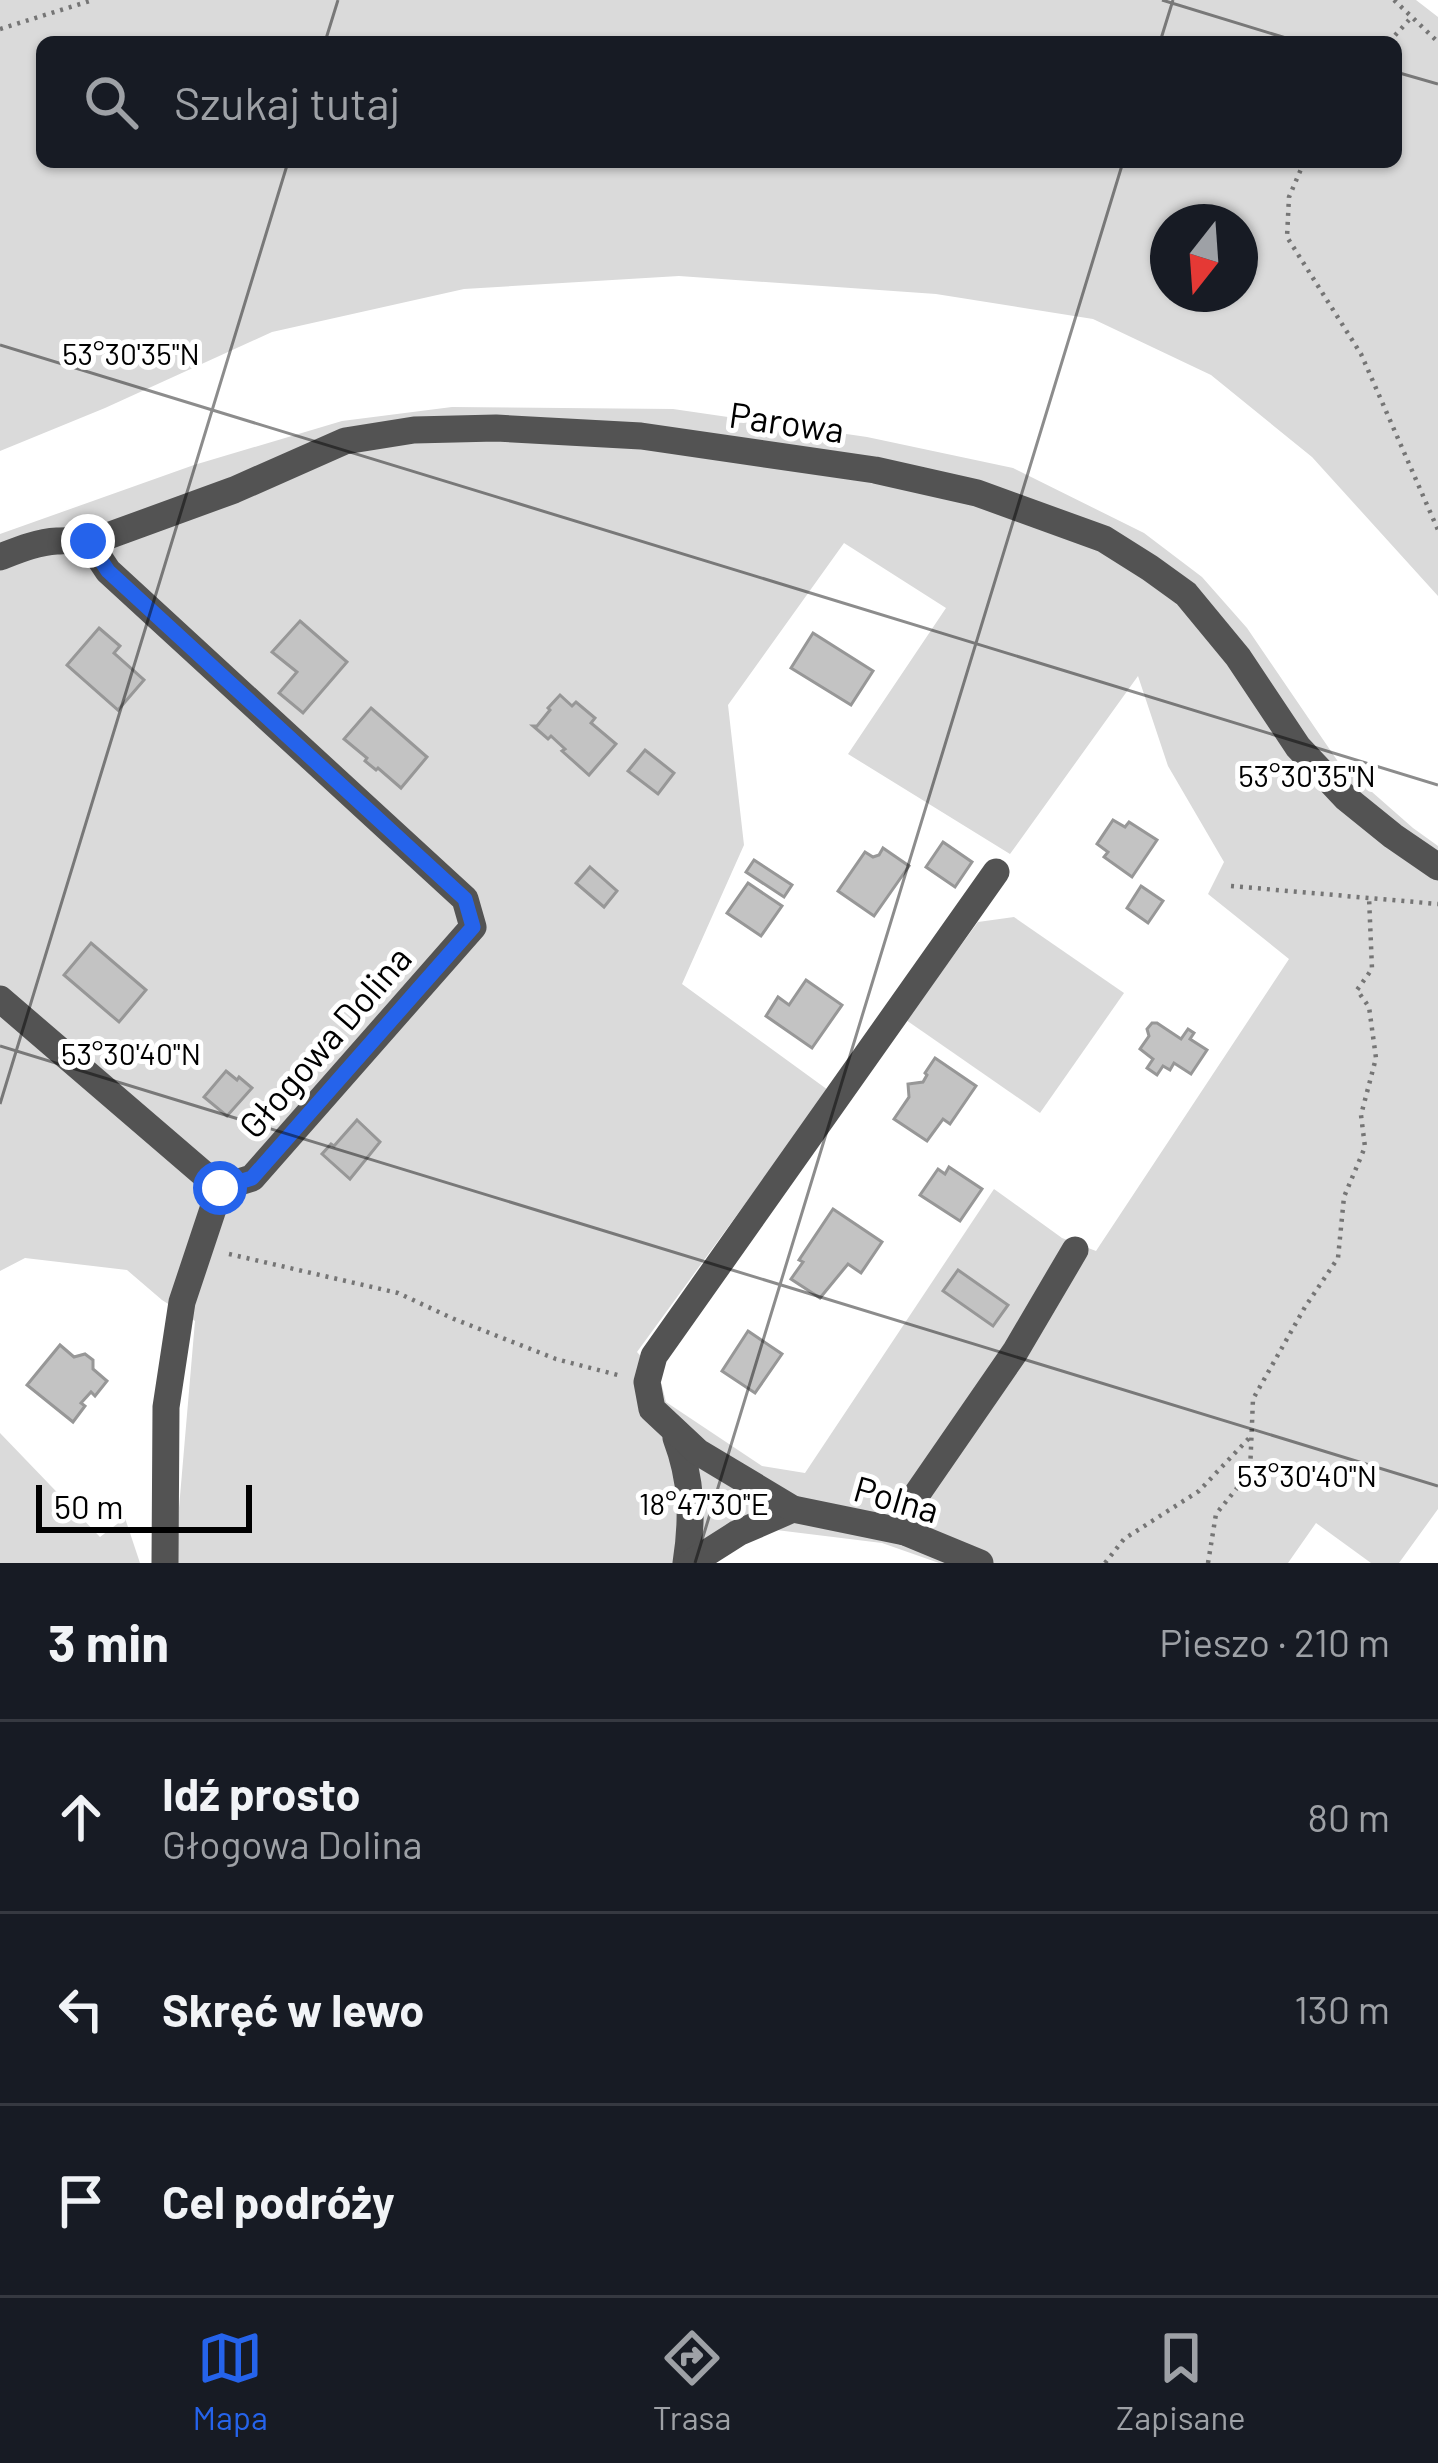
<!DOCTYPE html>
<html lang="pl">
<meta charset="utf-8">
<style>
:root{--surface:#171b24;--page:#20242c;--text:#f1f3f6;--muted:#9ea1a6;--line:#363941;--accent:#2563eb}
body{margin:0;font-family:Barlow,sans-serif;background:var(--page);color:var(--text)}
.compass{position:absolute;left:1150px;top:204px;width:108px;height:108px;border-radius:50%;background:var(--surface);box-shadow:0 3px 9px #0004;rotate:197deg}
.scale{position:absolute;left:36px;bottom:30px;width:216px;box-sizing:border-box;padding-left:12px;border:6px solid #000;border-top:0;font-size:33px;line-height:42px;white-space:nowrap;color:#000;-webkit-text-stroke:9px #fff;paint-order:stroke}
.stop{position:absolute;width:36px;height:36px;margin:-27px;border:9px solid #2563eb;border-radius:50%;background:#fff}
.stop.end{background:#2563eb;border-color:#fff;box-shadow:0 3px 12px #0008}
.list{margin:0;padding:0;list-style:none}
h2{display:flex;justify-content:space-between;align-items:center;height:156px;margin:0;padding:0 48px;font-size:51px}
h2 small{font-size:39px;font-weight:400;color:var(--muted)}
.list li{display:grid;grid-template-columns:78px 1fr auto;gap:36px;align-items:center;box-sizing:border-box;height:192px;padding:0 48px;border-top:3px solid var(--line)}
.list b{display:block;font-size:45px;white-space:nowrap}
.list p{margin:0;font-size:39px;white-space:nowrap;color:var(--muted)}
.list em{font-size:39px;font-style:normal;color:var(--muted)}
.icon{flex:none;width:66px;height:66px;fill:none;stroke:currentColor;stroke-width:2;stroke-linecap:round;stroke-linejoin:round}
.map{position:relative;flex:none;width:1438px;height:1563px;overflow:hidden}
.search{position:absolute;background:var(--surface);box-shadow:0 3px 9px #0004;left:36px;right:36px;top:36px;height:132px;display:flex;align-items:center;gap:30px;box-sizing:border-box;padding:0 42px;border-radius:18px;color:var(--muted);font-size:45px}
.sheet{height:732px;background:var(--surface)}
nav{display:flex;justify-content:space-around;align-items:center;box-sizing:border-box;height:168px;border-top:3px solid var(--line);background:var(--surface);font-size:33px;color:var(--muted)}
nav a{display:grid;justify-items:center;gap:6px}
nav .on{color:var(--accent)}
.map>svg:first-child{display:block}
</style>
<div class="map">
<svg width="1438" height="1563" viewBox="0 0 1438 1563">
<rect width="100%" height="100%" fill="#fff"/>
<g fill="#dadada" fill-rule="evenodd">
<path d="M0 0H1416L1438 17V596L1312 457 1211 375 1093 319 936 294 679 276 464 289 272 332 105 408 0 451ZM42 42H1396V162H42ZM1168 222H1240V294H1168Z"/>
<path d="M452 407 673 409 867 437 1013 468 1144 533 1202 577 1247 628 1339 763 1413 828 1438 846V1509L1399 1563H1371L1316 1523 1288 1563H939L882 1543 760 1528 707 1563H171L176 1543 195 1321 162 1300 127 1270 25 1258 0 1271V534L194 465 342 421ZM844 543 946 608 848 754 1010 854 1138 676 1168 766 1224 862 1208 894 1289 959 1096 1251 1062 1238 994 1189 805 1473 762 1466 666 1402 660 1378 637 1352 828 1090 682 984 744 845 728 705Z"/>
<polygon points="1014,917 1124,993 1040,1113 906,1020 978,922"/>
<polygon points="0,1433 100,1537 125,1518 140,1563 0,1563"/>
</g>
<g fill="#c3c3c3" stroke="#979797" stroke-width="3">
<polygon points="300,621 347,662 303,713 279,693 297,672 272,652"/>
<polygon points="99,628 120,646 114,653 144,680 118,710 67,665"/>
<polygon points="813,633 873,671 851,705 791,668"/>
<polygon points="560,695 572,706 576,702 595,718 591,723 616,744 589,775 562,751 565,749 551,736 548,739 533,726 537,726 550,710 548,708"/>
<polygon points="371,708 427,757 401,788 378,768 376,770 365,761 367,758 344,739"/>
<polygon points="645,750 674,773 658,794 628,771"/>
<polygon points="1113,820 1125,827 1129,822 1157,840 1132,877 1104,857 1108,852 1097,844"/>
<polygon points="943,842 972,862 955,887 926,867"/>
<polygon points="883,848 909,866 874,916 838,891 865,852 873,857 879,855"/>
<polygon points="754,860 792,885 784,897 746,872"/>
<polygon points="590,867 617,891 604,907 576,883"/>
<polygon points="748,883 782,906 761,936 727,913"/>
<polygon points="1141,886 1163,901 1148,923 1127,908"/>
<polygon points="91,943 146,990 119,1022 64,975"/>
<polygon points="806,980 842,1005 812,1048 766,1016 778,997 789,1005"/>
<polygon points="1152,1023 1157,1023 1181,1039 1188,1029 1194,1033 1190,1039 1207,1050 1191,1074 1174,1063 1170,1070 1163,1066 1157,1075 1147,1068 1153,1059 1140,1049 1149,1036 1147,1029"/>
<polygon points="935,1058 976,1086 950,1124 943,1119 927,1141 894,1119 909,1097 908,1084 923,1082 927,1075 925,1073"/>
<polygon points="226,1071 237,1080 239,1077 252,1088 227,1116 204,1097"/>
<polygon points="357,1120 380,1142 350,1179 322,1154 331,1144 334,1146"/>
<polygon points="949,1167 982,1189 960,1221 920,1195 938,1169 945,1174"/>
<polygon points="833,1209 882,1242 861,1273 848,1264 820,1298 791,1279 803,1262 799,1260"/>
<polygon points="958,1270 1008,1305 993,1326 943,1291"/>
<polygon points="748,1331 782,1354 755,1393 722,1371"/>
<polygon points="60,1345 74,1357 85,1354 93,1360 93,1369 107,1381 95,1396 91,1392 81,1403 85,1406 73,1422 27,1385"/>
</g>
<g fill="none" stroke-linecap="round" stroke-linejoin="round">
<g stroke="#757575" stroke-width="4.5" stroke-dasharray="3 6" stroke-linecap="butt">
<polyline points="1394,0 1438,42"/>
<polyline points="0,29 93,0"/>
<polyline points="1389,42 1409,20"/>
<polyline points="1304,162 1289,197 1287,237 1361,354 1438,530"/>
<polyline points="1231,886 1438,904"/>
<polyline points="229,1254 398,1293 454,1319 556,1359 618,1375"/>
<polyline points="1105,1563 1124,1539 1199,1491 1252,1435"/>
<polyline points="1208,1563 1216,1514 1250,1472 1253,1399 1305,1307 1338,1258 1344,1197 1365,1147 1361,1115 1376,1058 1369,1007 1357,990 1372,969 1369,897"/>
</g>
<g stroke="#535353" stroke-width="27">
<polyline points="88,541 108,571 465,899 473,927 252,1178 220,1188"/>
<path d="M0 557C18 550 37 542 57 541 74 540 89 541 105 537L234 490 345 441 414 430 496 428 641 436 875 470 977 493 1104 539 1150 568 1186 594 1238 657 1298 747 1346 798 1393 836 1438 867"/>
<polyline points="0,999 220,1188"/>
<path d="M676 1438C692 1480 693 1519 686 1563"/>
<polyline points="905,1532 908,1507 1015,1352 1075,1250"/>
<polyline points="165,1563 166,1407 182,1302 220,1188"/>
<polyline points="691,1563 738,1533 793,1509"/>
<polyline points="980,1563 905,1532 793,1509 698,1452 652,1409 647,1382 654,1356 996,872"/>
</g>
</g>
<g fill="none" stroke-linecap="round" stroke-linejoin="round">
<polyline stroke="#2563eb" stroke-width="15" points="88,541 108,571 465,899 473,927 252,1178 220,1188"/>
</g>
<path fill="none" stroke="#000" stroke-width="3" stroke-opacity="0.45" d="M1162 0 1299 42M325 42 338 0M1160 42 1173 0M1396 72 1438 84M0 345 1438 785M0 1046 1438 1486M0 1104 288 162M695 1563 1123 162"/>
<g text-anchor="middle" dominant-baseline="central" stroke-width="10" stroke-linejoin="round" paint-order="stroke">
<g font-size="36" fill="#000" stroke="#fff">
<text transform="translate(787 421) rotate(8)">Parowa</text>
<text transform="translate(324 1041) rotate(-49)">Głogowa Dolina</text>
<text transform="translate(897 1498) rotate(16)">Polna</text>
</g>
</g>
<g font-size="30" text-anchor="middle" fill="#000" stroke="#fff" stroke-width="10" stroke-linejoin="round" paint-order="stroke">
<text x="131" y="365">53°30'35"N</text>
<text x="1307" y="787">53°30'35"N</text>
<text x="131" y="1065">53°30'40"N</text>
<text x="1307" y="1487">53°30'40"N</text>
<text x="704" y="1515">18°47'30"E</text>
</g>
</svg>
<svg class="compass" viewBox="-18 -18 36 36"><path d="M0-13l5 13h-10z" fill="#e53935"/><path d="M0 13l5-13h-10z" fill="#9ea1a6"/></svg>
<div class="scale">50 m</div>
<div class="stop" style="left:220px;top:1188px"></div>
<div class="stop end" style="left:88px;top:541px"></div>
<div class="search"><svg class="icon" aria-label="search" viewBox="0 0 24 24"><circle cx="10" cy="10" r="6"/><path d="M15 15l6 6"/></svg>Szukaj tutaj</div>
</div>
<section class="sheet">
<h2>3 min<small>Pieszo · 210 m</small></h2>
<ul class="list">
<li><svg class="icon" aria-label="ahead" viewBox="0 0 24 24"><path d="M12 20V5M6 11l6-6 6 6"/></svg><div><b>Idź prosto</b><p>Głogowa Dolina</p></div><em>80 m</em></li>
<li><svg class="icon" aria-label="left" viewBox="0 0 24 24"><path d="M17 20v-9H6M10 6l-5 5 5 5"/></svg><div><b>Skręć w lewo</b></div><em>130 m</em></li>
<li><svg class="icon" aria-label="arrive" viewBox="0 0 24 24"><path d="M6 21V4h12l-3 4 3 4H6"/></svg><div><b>Cel podróży</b></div></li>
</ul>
</section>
<nav>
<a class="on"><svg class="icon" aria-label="map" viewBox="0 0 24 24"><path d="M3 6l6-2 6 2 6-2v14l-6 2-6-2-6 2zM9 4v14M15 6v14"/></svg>Mapa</a>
<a><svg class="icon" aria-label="directions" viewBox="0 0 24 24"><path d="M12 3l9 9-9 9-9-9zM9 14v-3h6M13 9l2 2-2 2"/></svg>Trasa</a>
<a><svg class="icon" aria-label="saved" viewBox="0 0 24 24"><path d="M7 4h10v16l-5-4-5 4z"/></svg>Zapisane</a>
</nav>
